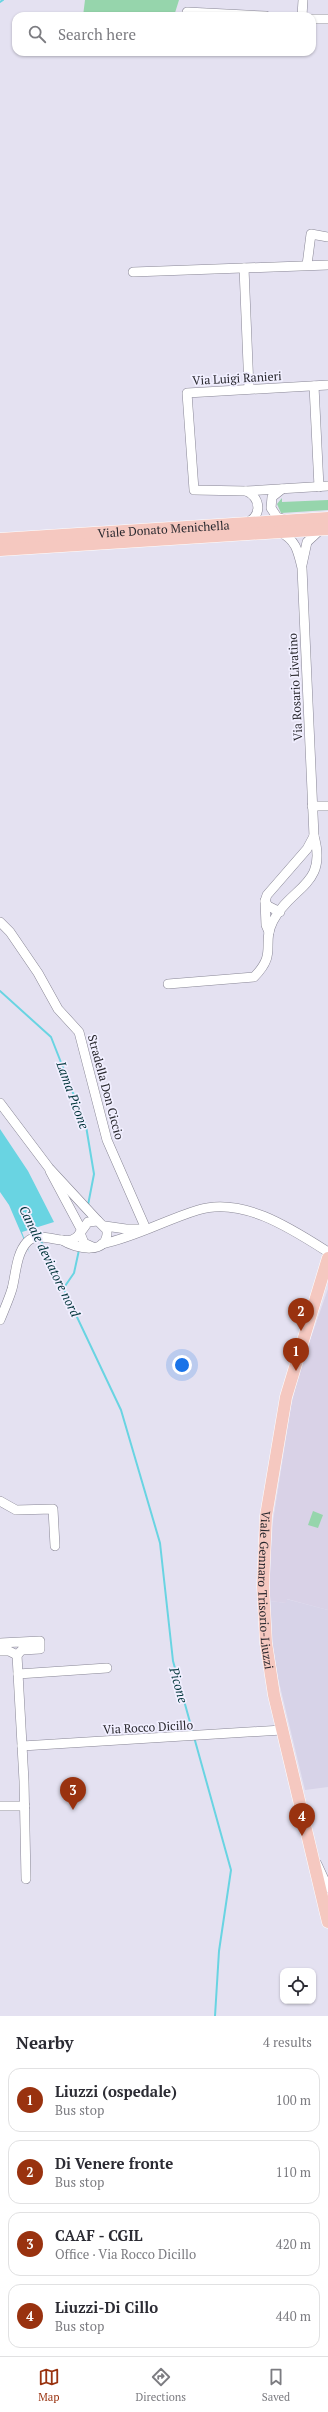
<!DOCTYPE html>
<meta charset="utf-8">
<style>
:root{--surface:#fff;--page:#f7f7f7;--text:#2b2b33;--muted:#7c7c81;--line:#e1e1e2;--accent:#99320f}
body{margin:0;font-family:"PT Serif",serif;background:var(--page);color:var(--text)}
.controls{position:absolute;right:12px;bottom:12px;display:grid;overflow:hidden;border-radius:8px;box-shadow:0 1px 3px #0004}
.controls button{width:36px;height:36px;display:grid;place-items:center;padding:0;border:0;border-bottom:1px solid var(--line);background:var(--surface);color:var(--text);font:20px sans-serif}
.you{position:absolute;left:182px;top:1365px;width:14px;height:14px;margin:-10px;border:3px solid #fff;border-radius:50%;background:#1a73e8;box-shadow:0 0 0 6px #1a73e833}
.badge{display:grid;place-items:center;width:26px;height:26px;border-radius:50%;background:var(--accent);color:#fff;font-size:13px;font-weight:700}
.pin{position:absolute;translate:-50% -33px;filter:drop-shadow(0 1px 2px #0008)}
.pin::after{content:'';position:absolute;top:21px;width:14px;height:12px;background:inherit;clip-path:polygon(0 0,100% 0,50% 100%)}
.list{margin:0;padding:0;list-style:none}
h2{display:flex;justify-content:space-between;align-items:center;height:52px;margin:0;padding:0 16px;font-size:17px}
h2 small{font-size:13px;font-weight:400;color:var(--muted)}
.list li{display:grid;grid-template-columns:26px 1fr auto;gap:12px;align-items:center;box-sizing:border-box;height:64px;margin:0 8px 8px;padding:0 8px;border:1px solid var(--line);border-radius:12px}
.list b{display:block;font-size:15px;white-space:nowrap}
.list p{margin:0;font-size:13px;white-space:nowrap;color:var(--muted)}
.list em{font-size:13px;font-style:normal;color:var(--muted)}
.icon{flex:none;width:22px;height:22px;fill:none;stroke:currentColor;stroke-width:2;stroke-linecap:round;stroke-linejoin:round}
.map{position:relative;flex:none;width:328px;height:2016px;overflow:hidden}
.search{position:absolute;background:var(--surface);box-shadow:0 1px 3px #0004;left:12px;right:12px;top:12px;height:44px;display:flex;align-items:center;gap:10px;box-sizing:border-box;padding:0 14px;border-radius:12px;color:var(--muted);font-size:15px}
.sheet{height:340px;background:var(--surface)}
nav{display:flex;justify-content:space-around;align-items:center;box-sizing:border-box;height:56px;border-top:1px solid var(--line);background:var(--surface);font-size:11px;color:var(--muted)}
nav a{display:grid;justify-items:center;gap:2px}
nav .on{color:var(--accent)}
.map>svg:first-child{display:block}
</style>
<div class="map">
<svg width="328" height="2016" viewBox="0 0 328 2016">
<rect width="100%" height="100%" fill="#e4e1f1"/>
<polygon fill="#d7d3e8" points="286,1599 328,1610 328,1787 305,1790 278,1678 271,1635 270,1601 286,1603"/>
<polygon fill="#d9d2e7" points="328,1289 328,1610 287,1599 286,1603 270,1601 269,1573 273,1521 291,1406 300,1369"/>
<g fill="#96d5ac">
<polygon points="85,0 179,0 174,16 83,16"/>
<polygon points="282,498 282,502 328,500 328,510 281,513 277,504"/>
<polygon points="313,1511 323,1515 318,1528 308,1525"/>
</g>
<polygon fill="#69d4e2" points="0,1129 28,1171 54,1222 22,1232 30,1254 9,1205 0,1192"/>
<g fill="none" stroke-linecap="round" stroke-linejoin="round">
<g stroke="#69d4e2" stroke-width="2">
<polyline points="0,2 3,0"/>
<polyline points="0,991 51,1037 86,1126 94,1174 88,1205"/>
<polyline points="35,1226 39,1235"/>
<polyline points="41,1241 121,1410 160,1543 173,1661 193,1733"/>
<polyline points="63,1289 74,1273 79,1250"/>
<polyline points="194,1737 231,1870 219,1951 215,2016"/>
</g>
<defs>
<g id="minor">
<polyline points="187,12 266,16"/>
<polyline points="302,16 303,0"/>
<polyline points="312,19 328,19"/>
<polyline points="307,265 311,234 328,237"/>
<polyline points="244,268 249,389"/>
<polyline points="133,272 328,265"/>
<polyline points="328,385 187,393 194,490 246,491 328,486"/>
<polyline points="314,386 319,487"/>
<polyline points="282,489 272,497 271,508 277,517 286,520"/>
<path d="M245 523C262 518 262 498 246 491"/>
<path d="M280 532C296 540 298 551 302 568L314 836"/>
<polyline points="302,565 307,542 320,530"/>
<polyline points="312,806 328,806"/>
<polyline points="265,901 266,925 269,932"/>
<polyline points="0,922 10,932 38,973 58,1009 79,1032 107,1140 146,1229"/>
<path d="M168 984 254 977C278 953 261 945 273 921 291 886 328 886 314 836L307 849 267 895 265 901 268 906 280 912"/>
<polyline points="0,1103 49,1168 98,1221"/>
<polyline points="50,1171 81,1229"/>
<polyline points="105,1226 126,1229 146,1229"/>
<path d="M62 1240C76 1249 109 1256 107 1230L98 1221 88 1222 80 1233 84 1243 93 1247"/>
<path d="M102 1244C136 1237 165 1220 198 1210 242 1196 292 1229 328 1252"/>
<path d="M0 1320C4 1310 9 1299 12 1289 16 1274 16 1254 27 1242 41 1227 69 1252 80 1233"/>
<polyline points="0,1501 16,1510 53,1509 55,1546"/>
<polyline points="0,1643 40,1641 40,1649 22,1650 17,1655"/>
<polyline points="0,1651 9,1651 17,1655"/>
<polyline points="17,1655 24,1781 26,1879"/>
<polyline points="18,1674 107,1668"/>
<polyline points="22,1746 282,1730"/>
<polyline points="0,1806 25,1806"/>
<polyline points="317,1864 328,1888"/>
</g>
<g id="major">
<path id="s1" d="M0 539 328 518"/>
<polyline points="0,550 328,529"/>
<path id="s2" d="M328 1258 286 1397 266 1516 263 1586 266 1643 274 1695 328 1922"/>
</g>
</defs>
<use href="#minor" stroke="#888695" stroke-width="10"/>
<use href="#major" stroke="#fff" stroke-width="13"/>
<use href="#minor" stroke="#fff" stroke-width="9"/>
<use href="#major" stroke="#f5c8c0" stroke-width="12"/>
</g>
<g text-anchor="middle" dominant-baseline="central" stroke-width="3.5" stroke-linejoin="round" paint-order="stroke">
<g font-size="12" fill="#28272d" stroke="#f1efff">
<text transform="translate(237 378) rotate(-3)">Via Luigi Ranieri</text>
<text stroke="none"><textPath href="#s1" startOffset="164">Viale Donato Menichella</textPath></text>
<text transform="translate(295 687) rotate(-93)">Via Rosario Livatino</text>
<text transform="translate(106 1087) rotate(75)">Stradella Don Ciccio</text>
<text stroke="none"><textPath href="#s2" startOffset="340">Viale Gennaro Trisorio-Liuzzi</textPath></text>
<text transform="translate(148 1727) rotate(-3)">Via Rocco Dicillo</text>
</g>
<g font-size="13" font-style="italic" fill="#00343a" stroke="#f1efff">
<text transform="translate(73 1095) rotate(70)">Lama Picone</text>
<text transform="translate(50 1261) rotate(64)">Canale deviatore nord</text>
<text transform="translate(179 1685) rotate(74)">Picone</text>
</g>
</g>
</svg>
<div class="controls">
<button><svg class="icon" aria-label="locate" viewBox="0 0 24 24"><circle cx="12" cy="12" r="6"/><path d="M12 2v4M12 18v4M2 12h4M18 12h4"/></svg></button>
</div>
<div class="you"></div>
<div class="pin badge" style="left:296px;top:1371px">1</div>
<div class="pin badge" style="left:301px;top:1331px">2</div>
<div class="pin badge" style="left:73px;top:1810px">3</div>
<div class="pin badge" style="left:302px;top:1836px">4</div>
<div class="search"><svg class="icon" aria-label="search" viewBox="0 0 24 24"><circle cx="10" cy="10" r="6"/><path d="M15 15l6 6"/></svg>Search here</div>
</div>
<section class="sheet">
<h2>Nearby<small>4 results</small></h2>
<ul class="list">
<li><span class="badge">1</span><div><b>Liuzzi (ospedale)</b><p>Bus stop</p></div><em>100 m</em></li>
<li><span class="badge">2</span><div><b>Di Venere fronte</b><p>Bus stop</p></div><em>110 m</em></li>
<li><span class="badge">3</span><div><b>CAAF - CGIL</b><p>Office · Via Rocco Dicillo</p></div><em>420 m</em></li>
<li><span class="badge">4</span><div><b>Liuzzi-Di Cillo</b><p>Bus stop</p></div><em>440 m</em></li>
</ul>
</section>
<nav>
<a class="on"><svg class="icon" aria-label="map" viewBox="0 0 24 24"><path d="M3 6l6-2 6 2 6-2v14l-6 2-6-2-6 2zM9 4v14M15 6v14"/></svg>Map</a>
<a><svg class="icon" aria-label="directions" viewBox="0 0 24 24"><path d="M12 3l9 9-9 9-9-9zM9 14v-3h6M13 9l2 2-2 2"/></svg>Directions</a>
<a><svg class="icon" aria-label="saved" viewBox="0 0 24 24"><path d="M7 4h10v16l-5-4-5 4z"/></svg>Saved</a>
</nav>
